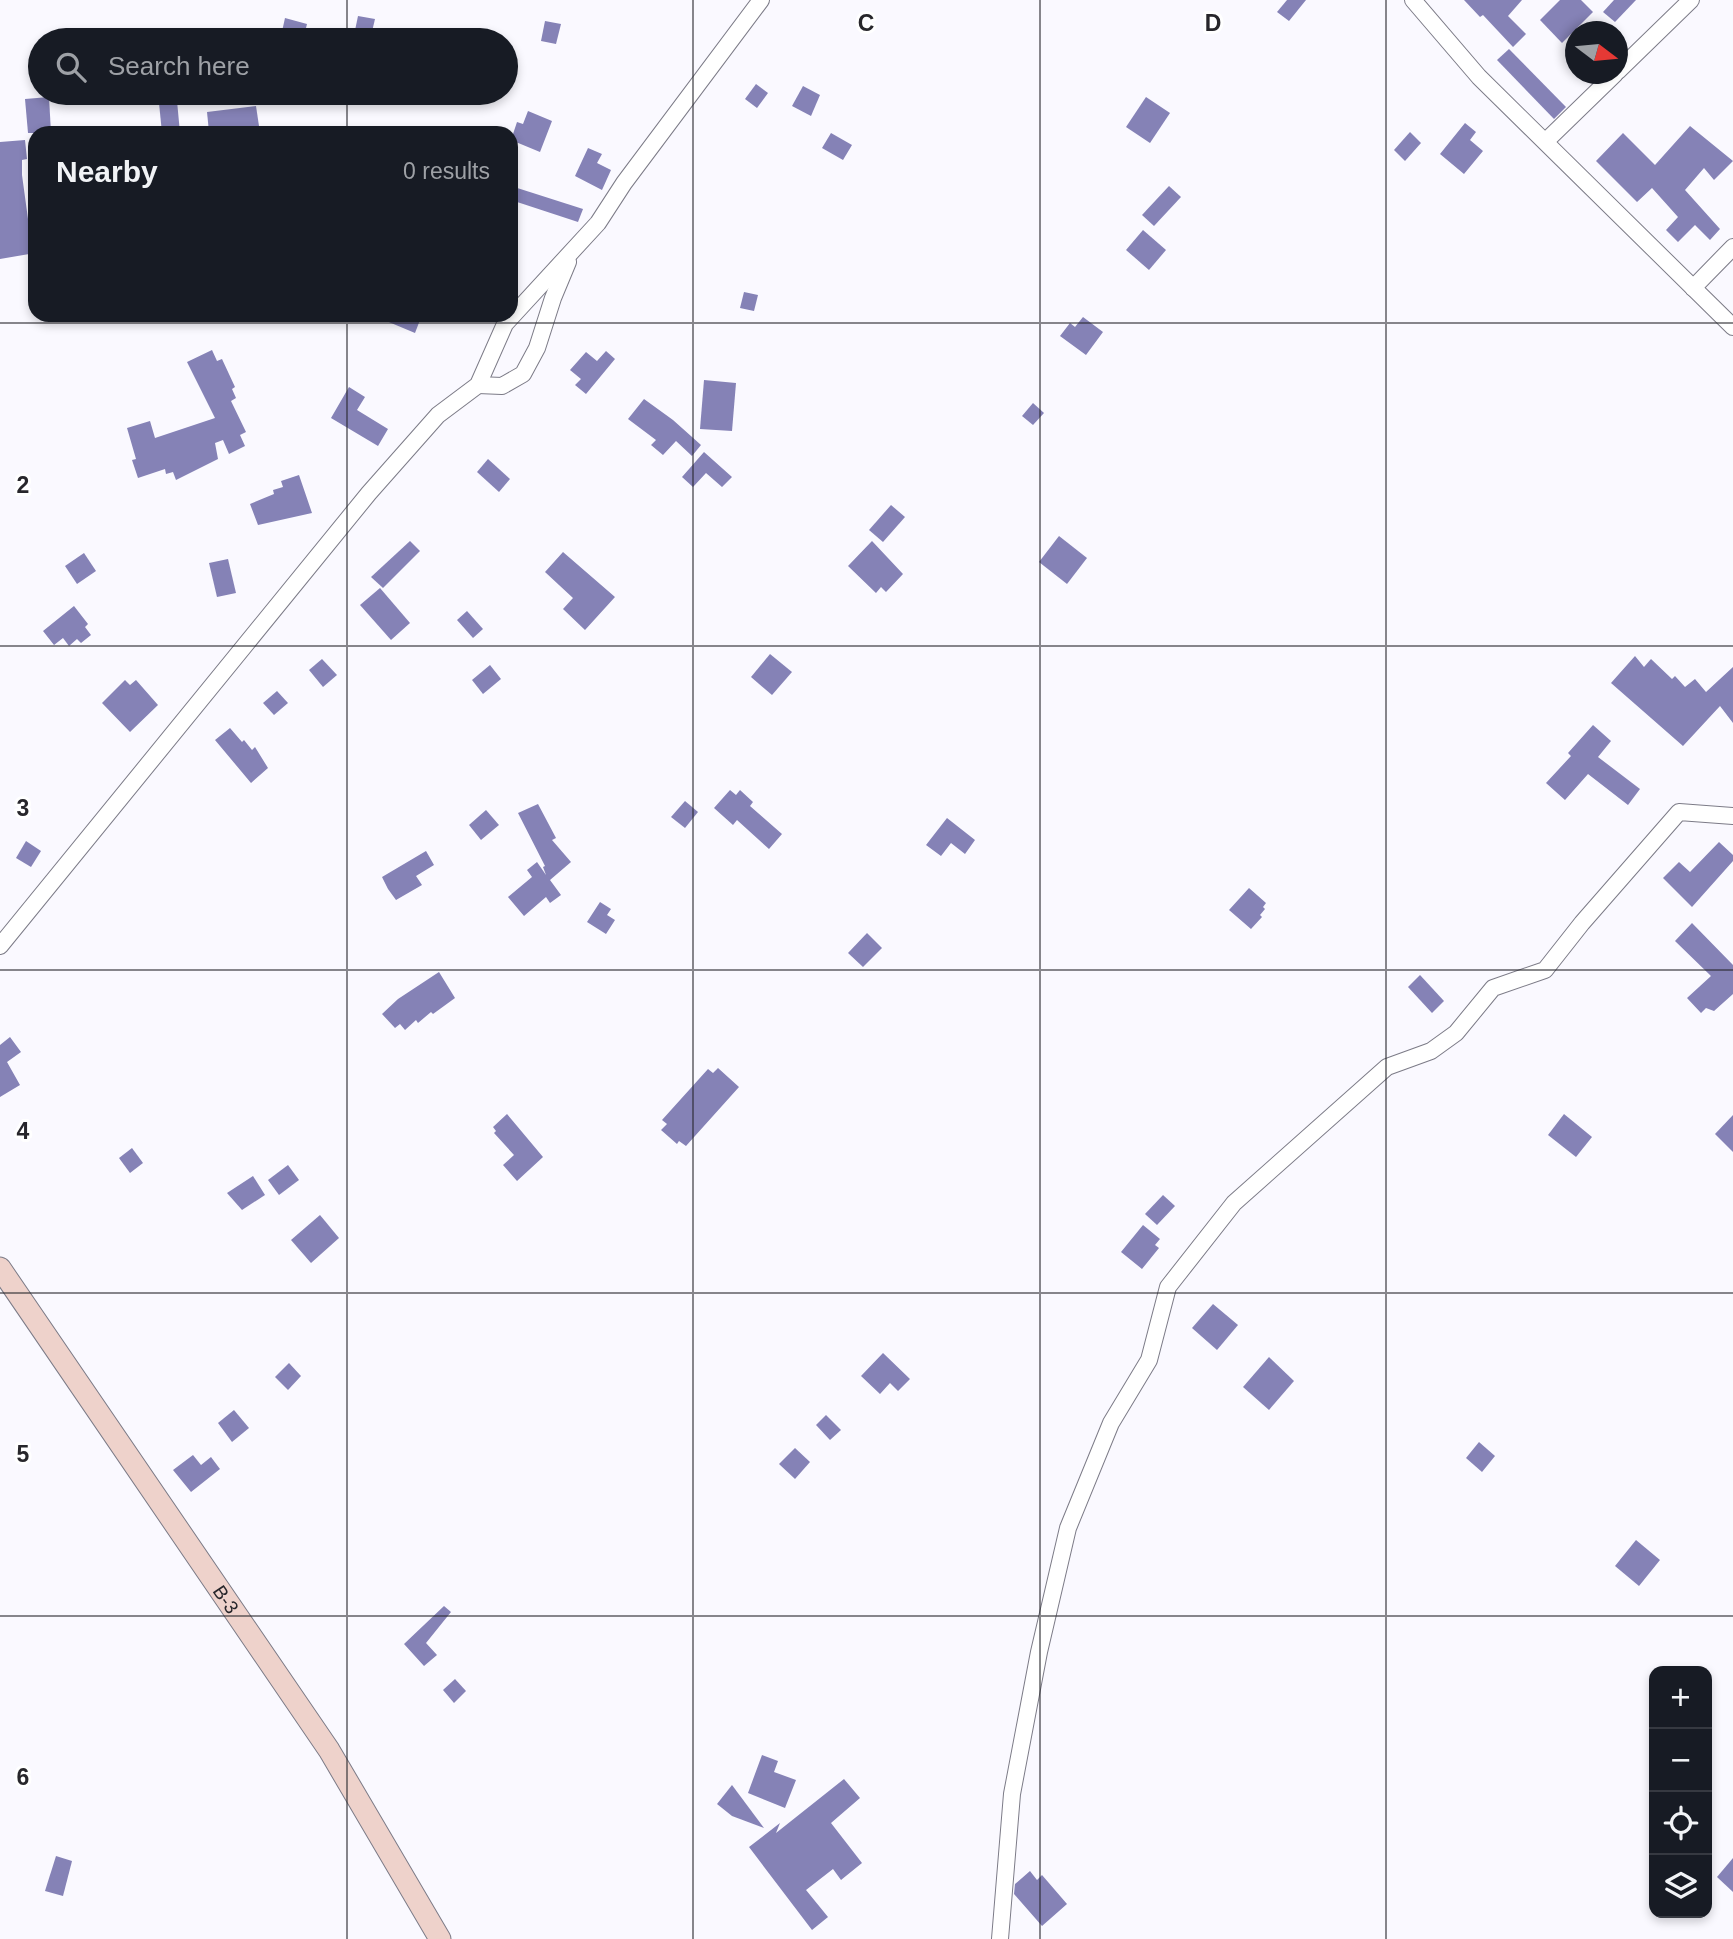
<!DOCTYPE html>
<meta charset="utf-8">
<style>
:root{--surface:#171b24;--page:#242831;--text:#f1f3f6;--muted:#9ea1a6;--line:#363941}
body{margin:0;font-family:Arial,sans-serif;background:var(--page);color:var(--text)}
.controls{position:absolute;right:21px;bottom:21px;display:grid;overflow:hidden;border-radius:14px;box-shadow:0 4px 10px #0003}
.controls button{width:63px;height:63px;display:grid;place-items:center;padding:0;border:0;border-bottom:2px solid var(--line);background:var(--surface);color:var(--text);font:35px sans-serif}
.compass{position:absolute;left:1565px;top:21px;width:63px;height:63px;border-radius:50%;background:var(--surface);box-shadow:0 4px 10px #0003;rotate:106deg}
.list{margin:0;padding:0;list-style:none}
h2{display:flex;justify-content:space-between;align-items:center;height:91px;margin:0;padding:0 28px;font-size:30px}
h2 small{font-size:23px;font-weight:400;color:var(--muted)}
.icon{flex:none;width:38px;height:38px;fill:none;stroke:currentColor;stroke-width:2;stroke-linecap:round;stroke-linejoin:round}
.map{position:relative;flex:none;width:1733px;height:1939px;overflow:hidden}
.search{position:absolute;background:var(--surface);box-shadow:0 4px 10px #0003;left:28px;top:28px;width:490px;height:77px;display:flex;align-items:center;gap:18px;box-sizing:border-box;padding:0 24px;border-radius:38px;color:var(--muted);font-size:26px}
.panel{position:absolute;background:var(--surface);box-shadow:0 4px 10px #0003;left:28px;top:126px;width:490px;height:196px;border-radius:21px}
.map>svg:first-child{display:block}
</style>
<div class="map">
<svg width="1733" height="1939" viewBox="0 0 1733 1939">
<rect width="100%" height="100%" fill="#faf9ff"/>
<g fill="#8582b6">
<polygon points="1287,0 1306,0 1289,21 1277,12"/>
<polygon points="1464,0 1522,0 1508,16 1526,34 1513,47 1483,15 1480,17"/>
<polygon points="1560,0 1581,0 1593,12 1562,43 1540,20"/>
<polygon points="1614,0 1636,0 1615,22 1603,12"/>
<polygon points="358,16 375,19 370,40 353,40"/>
<polygon points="285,18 307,24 303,40 281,36"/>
<polygon points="545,21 561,24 556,44 541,41"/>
<polygon points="1509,49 1566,107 1554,119 1497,60"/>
<polygon points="756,84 768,93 757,108 745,99"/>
<polygon points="803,86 820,95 811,116 792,106"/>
<polygon points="49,97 51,133 28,133 25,99"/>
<polygon points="1146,97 1170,113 1150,143 1126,127"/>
<polygon points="177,101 180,133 162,133 159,103"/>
<polygon points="256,106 259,126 209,132 207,112"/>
<polygon points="528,111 552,121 540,152 511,140 517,122 523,124"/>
<polygon points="1465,123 1476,132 1470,140 1483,151 1464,174 1440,154"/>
<polygon points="1690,126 1733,161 1714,180 1704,168 1685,190 1720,229 1710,240 1695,225 1678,242 1666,230 1678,217 1652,188 1637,202 1596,161 1623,133 1655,165"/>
<polygon points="1410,132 1421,143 1405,161 1394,150"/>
<polygon points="831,133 852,145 843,160 822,148"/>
<polygon points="25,140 27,159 22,160 22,175 28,219 35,218 35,253 0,259 0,142"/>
<polygon points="588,148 602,154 597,163 611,170 602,190 575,176"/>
<polygon points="511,186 583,209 578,222 511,200"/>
<polygon points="1169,186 1181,197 1154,226 1142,215"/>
<polygon points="1143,230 1166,250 1149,270 1126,250"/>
<polygon points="744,292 758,295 754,311 740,308"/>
<polygon points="372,315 407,315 420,320 415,333"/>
<polygon points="1083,317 1103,332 1086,355 1060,336 1070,323 1075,327"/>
<polygon points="212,350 217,361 222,359 235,387 232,389 236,398 231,401 246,432 240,435 245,446 229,454 223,440 215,443 218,459 176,480 173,472 166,474 165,469 138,478 132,460 136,459 127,428 150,421 155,438 215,418 187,362"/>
<polygon points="606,351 615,359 586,394 575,385 581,379 570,370 586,352 597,361"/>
<polygon points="704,380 736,383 732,431 700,429"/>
<polygon points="349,387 365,397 357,410 388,429 378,446 331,418"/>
<polygon points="644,399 673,420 701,445 692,456 676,441 663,455 651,445 656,440 628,419"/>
<polygon points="1033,403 1044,413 1033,425 1022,416"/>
<polygon points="704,452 732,477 722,487 706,473 693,487 682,477"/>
<polygon points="488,459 510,479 499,492 477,472"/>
<polygon points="299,475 312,513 258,525 250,504 274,494 273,490 283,487 281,481"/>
<polygon points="891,505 905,517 883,542 869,530"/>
<polygon points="1059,536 1087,558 1067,584 1039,562"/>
<polygon points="410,541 420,551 383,588 371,577"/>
<polygon points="872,541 903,574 886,592 881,587 876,593 848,566"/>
<polygon points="563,552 615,597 585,630 563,609 573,598 545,572"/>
<polygon points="84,553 96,571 77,584 65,566"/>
<polygon points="228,559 236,593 217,597 209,563"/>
<polygon points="380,588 410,623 391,640 360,605"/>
<polygon points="74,606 88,624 85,627 91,635 81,643 77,639 69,646 63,638 54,645 43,631"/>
<polygon points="467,611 483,629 473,638 457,620"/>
<polygon points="770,654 792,672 772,695 751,677"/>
<polygon points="1635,656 1644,667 1651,659 1672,679 1675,676 1685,687 1695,679 1706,692 1733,667 1733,723 1720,706 1683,746 1611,683"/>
<polygon points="322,659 337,675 323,687 309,670"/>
<polygon points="490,665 501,679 483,694 472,680"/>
<polygon points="125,680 130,685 136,680 158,705 130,732 102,703"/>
<polygon points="277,691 288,703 274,715 263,703"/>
<polygon points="1593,725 1611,741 1598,757 1640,789 1628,805 1588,774 1565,800 1546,783 1571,756 1568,753"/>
<polygon points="230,728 242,742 244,740 252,750 255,747 268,768 251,783 215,740"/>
<polygon points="730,790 736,795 740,790 753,802 750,806 782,834 769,849 737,820 733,825 714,808"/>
<polygon points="685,801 698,812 685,828 671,817"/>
<polygon points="538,804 556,838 552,840 571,862 550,880 561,895 550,903 546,897 524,916 508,897 532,877 527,870 537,862 546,875 543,867 545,866 518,813"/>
<polygon points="486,810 499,825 481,840 469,825"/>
<polygon points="947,818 975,840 965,854 951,843 941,856 926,845"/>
<polygon points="26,841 41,851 31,867 16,858"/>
<polygon points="1719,842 1733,855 1733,861 1692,907 1663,878 1679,862 1690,872"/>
<polygon points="426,851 434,865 416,876 422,885 396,900 388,889 382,877"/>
<polygon points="1249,888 1266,903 1263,907 1265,909 1260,915 1262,917 1251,929 1229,910"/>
<polygon points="600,902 611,909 607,915 615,920 606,934 587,922"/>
<polygon points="1692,923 1733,965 1733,994 1714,1011 1706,1008 1701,1013 1687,998 1711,976 1675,941"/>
<polygon points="867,933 882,948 863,967 848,953"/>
<polygon points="439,972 455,998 433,1014 431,1012 418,1023 416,1020 405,1030 400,1024 395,1028 382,1014 398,999"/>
<polygon points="1420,975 1444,1001 1432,1013 1408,987"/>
<polygon points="10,1037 21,1052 7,1062 20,1085 0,1097 0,1045"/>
<polygon points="718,1068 739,1087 686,1146 679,1141 677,1144 661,1130 667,1124 662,1120 708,1069 713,1073"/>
<polygon points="507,1114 543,1157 517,1181 503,1165 514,1155 494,1133 496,1131 493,1127"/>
<polygon points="1564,1114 1592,1137 1576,1157 1548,1135"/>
<polygon points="1733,1115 1733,1152 1715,1134"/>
<polygon points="132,1148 143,1163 130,1173 119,1158"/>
<polygon points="288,1165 299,1180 279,1195 268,1180"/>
<polygon points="253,1176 265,1195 242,1210 227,1193"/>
<polygon points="1163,1195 1175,1206 1157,1225 1145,1214"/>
<polygon points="320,1215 339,1238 311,1263 291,1240"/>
<polygon points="1143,1225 1160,1239 1155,1245 1159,1248 1142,1269 1121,1252"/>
<polygon points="1213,1304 1238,1325 1217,1350 1192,1328"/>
<polygon points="883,1353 910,1379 898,1391 890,1383 880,1394 861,1376"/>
<polygon points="1269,1357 1294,1381 1269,1410 1243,1387"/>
<polygon points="289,1363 301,1376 288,1390 275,1377"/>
<polygon points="234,1410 249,1428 232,1442 218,1423"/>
<polygon points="826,1415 841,1430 830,1440 816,1425"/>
<polygon points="1479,1442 1495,1456 1482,1472 1466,1458"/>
<polygon points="795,1448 810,1462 795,1479 779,1464"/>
<polygon points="193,1455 201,1465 211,1457 220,1469 191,1492 173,1470"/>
<polygon points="1636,1540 1660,1560 1639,1586 1615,1566"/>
<polygon points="444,1606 451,1612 426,1643 437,1655 424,1666 404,1644"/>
<polygon points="455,1679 466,1691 454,1703 443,1690"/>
<polygon points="762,1755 778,1761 774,1772 796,1780 785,1808 748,1793"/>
<polygon points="844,1779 860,1798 831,1823 862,1863 841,1880 833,1869 806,1890 828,1917 812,1930 749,1847 780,1823 776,1833"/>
<polygon points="732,1785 764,1828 732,1816 717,1804"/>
<polygon points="56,1856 72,1861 63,1896 45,1891"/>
<polygon points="1733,1858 1733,1892 1717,1877"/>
<polygon points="1030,1871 1037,1880 1042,1875 1067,1904 1042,1926 1014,1894 1015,1884"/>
</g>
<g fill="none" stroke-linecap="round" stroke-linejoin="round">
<defs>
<g id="minor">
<polyline points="1413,0 1479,77 1733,327"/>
<polyline points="1618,71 1691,0"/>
<polyline points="1546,141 1615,74"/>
<polyline points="1693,288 1733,247"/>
<polyline points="478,385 502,386 523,374 537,348 553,298 568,262"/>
<polyline points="0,946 369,493 438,415 478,385 505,324 598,223 624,183 761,0"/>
<polyline points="1000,1939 1012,1794 1039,1652 1068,1528 1111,1423 1149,1360 1168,1287 1234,1203 1387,1067 1431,1051 1456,1033 1493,988 1545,970 1582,923 1679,812 1733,816"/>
</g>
<g id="secondary">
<path id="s1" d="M0 1268 329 1750 440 1939"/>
</g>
</defs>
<use href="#minor" stroke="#7c7b87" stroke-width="18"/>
<use href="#secondary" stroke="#7c7b87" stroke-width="23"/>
<use href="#minor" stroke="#fff" stroke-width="16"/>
<use href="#secondary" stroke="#eed2cb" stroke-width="21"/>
</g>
<path fill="none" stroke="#27262b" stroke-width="2" stroke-opacity="0.55" d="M347 0V40M693 0V1939M1040 0V1939M1386 0V1939M347 93V133M347 315V1939M0 323H1733M0 646H1733M0 970H1733M0 1293H1733M0 1616H1733"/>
<g text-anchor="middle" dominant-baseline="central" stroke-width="6" stroke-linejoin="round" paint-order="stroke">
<g font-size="19" fill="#27262b" stroke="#fff">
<text stroke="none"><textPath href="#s1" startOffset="401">B-3</textPath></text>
</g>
</g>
<g font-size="23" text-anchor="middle" font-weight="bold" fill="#27262b" stroke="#fff" stroke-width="6" stroke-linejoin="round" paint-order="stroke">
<text x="866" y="31">C</text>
<text x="1213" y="31">D</text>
<text x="23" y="493">2</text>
<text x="23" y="816">3</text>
<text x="23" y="1139">4</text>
<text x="23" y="1462">5</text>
<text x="23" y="1785">6</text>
</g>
</svg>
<div class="controls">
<button>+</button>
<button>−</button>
<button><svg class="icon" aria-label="locate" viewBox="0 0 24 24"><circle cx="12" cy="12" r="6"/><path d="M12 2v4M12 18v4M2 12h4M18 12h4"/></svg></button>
<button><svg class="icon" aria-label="layers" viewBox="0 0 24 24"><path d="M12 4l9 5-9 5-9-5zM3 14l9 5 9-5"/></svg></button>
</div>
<svg class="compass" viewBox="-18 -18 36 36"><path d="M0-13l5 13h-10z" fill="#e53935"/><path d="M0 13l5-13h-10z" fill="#9ea1a6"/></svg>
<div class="search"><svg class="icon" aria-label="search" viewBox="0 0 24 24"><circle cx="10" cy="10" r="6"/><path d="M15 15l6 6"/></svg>Search here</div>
<section class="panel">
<h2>Nearby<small>0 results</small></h2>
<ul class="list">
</ul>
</section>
</div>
